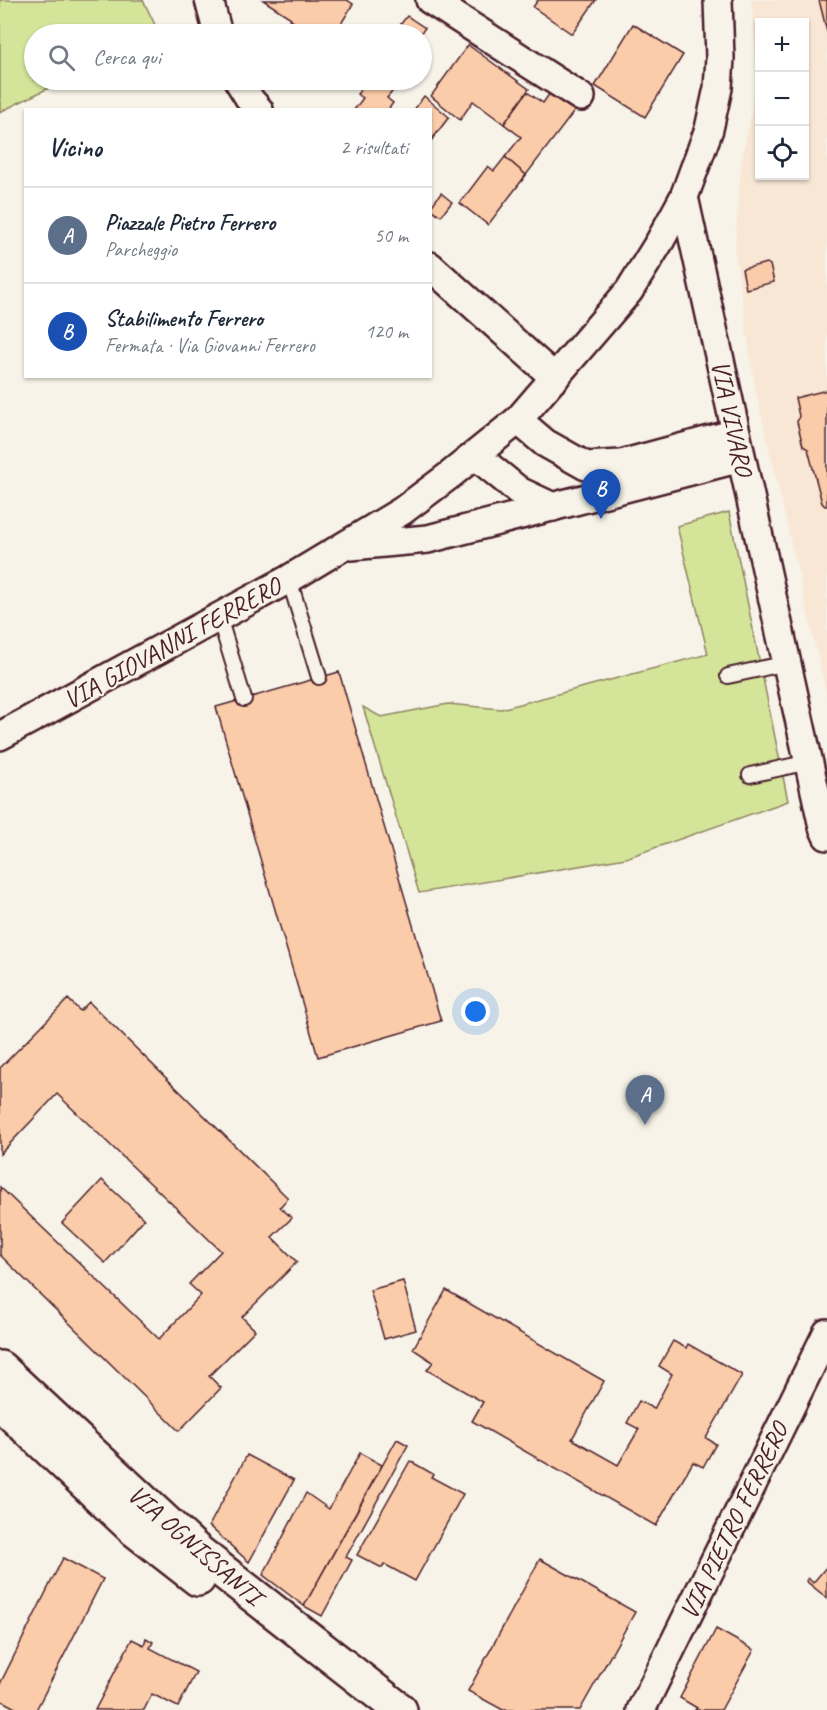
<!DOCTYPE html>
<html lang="it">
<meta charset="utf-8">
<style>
:root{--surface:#fff;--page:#f2f2f3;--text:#1f2937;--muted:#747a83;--line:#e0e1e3;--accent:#d93025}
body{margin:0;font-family:Caveat,sans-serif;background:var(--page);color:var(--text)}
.controls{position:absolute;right:18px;top:18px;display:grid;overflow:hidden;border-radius:0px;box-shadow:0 2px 4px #0004}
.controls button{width:54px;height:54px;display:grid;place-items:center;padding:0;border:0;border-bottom:2px solid var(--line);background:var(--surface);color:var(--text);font:30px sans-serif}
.you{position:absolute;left:476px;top:1012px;width:21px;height:21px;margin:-15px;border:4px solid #fff;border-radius:50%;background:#1a73e8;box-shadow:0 0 0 9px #1a73e833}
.badge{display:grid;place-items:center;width:39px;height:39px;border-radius:50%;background:var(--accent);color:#fff;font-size:20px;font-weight:700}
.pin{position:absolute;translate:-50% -50px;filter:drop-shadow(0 2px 3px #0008)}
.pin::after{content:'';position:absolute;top:32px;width:21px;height:18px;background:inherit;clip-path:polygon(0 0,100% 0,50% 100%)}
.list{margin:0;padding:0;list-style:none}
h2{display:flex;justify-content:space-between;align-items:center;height:78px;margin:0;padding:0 24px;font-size:26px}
h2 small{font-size:20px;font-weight:400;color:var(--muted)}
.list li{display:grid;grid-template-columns:39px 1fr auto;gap:18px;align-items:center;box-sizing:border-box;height:96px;padding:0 24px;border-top:2px solid var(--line)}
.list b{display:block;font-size:22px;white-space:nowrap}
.list p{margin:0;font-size:20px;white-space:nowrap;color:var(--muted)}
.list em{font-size:20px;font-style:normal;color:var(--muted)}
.icon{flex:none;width:33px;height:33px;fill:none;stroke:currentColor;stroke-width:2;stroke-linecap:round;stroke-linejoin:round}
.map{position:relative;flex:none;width:827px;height:1710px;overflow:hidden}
.search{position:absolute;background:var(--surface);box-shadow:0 2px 4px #0004;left:24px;top:24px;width:408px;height:66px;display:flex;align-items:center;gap:15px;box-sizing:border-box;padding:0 21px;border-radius:33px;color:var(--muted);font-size:22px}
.panel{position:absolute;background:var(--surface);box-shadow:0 2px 4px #0004;left:24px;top:108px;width:408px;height:270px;border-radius:0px}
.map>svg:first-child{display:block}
</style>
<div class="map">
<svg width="827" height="1710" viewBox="0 0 827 1710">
<rect width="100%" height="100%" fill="#f7f3e8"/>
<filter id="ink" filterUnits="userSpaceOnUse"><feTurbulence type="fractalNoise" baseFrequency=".0167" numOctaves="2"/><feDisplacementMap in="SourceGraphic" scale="12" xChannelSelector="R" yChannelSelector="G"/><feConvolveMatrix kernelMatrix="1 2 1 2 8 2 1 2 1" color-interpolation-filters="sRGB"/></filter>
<g filter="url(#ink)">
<path fill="#f8e7d5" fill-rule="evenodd" d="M751 0H827V696L755 388 735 251 741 163 758 78ZM760 22H804V176H760Z"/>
<g fill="#d4e599" stroke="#8f8262" stroke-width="1.5">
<polygon points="0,0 143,0 159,33 34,34 34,80 65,80 0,112"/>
<polygon points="729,512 788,801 626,858 419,893 363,707 381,717 448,704 501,709 708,654 677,526"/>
</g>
<g fill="#facca9" stroke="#4a1f2b" stroke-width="1.5">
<polygon points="263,0 347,0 353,4 335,34 317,34 290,20 291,18"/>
<polygon points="538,0 596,0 572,34 533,7"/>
<polygon points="819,0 827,0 827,32"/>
<polygon points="407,16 425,28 420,34 393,34"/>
<polygon points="633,24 683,55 645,117 595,86"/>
<polygon points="468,45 529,89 504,124 473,101 460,120 431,96"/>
<polygon points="369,80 402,80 387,98 393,103 388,110 354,110 363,98 357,94"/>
<polygon points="552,90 579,105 526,175 505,157 521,137 504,124 527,92 543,103"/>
<polygon points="424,96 449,117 430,142 430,110 414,110"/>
<polygon points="505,157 526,175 488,225 460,203 488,166 494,171"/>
<polygon points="441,193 452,202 441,216 430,208"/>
<polygon points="767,263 770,265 774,282 746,289 742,269"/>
<polygon points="827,390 827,506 825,506 822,503 808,449 803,446 797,422 799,416 795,398"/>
<polygon points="339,672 441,1021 318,1057 216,707"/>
<polygon points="68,999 80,1011 89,1002 288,1198 280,1207 292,1218 272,1237 297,1262 242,1317 255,1330 209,1376 221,1388 179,1431 0,1255 0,1187 159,1339 201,1295 189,1284 221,1251 57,1094 0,1154 0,1068"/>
<polygon points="102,1180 144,1219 105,1263 62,1223"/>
<polygon points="403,1281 416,1330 384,1339 370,1290"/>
<polygon points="446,1290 604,1381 572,1439 618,1465 639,1429 627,1423 639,1401 654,1409 672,1374 659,1366 673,1341 686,1348 688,1344 742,1375 706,1438 716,1444 703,1467 693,1462 656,1526 472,1421 483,1402 427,1370 433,1362 413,1349"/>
<polygon points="397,1439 408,1445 346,1557 352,1560 322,1616 304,1606"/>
<polygon points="360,1453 382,1465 304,1606 263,1575 306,1493 329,1509"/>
<polygon points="247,1455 294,1480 249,1562 209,1526"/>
<polygon points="410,1461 433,1474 431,1477 463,1494 415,1581 384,1564 382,1568 357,1555"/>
<polygon points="63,1558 103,1579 36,1710 19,1710 0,1700 0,1684"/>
<polygon points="540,1559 635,1612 580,1710 503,1710 468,1691"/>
<polygon points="827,1566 827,1598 806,1581 808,1578 813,1583"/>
<polygon points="716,1629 754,1650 721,1710 695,1710 697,1708 680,1698"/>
<polygon points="146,1638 153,1642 150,1648 196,1672 178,1707 152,1694 144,1710 95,1710 132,1639 144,1645"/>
</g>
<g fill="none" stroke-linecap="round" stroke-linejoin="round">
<defs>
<g id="service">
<polyline points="289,579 319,677"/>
<polyline points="219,617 244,699"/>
<polyline points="728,676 787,663"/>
<polyline points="750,775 809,762"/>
</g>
<g id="minor">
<polyline points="209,0 218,34"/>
<polyline points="430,0 581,97"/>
<polyline points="238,80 251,101 259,110"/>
<polyline points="684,197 823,827 827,836"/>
<polyline points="430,266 555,378"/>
<polyline points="518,420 545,443 586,466 621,464 736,433"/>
<polyline points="475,455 519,491 553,507"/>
<polyline points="351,546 428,539 741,458"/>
<polyline points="0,736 289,579 402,511 450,475 518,420 629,291 660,241 684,197 709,129 718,88 720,58 718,0"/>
<polyline points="641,1710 827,1333"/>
</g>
<g id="primary">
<polyline points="0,1368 198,1552 400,1710"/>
<polyline points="0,1403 134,1529 198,1579"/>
</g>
</defs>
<use href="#service" stroke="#4a1f2b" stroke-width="18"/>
<use href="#minor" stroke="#4a1f2b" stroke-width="32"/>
<use href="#primary" stroke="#4a1f2b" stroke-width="38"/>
<use href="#service" stroke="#f7f3e8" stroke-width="14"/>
<use href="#minor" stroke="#f7f3e8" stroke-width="27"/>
<use href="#primary" stroke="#f7f3e8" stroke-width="33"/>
</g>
</g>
<g text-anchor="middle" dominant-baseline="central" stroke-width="4.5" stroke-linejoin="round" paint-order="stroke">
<g font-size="26" fill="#4a1f2b" stroke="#f7f3e8">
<text transform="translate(732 418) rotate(78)">VIA VIVARO</text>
<text transform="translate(172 643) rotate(-29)">VIA GIOVANNI FERRERO</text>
<text transform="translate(734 1521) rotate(-64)">VIA PIETRO FERRERO</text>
<text transform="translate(195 1545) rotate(41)">VIA OGNISSANTI</text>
</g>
</g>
</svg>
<div class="controls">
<button>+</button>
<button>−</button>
<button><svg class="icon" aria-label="locate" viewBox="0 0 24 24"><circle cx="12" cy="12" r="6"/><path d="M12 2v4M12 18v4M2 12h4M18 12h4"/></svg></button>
</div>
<div class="you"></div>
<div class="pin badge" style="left:645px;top:1125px;background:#5c6f8a">A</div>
<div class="pin badge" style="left:601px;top:519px;background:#1a4fb4">B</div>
<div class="search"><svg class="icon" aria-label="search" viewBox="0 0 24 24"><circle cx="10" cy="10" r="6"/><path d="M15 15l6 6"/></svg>Cerca qui</div>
<section class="panel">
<h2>Vicino<small>2 risultati</small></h2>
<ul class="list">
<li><span class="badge" style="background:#5c6f8a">A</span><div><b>Piazzale Pietro Ferrero</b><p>Parcheggio</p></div><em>50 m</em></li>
<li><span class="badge" style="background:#1a4fb4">B</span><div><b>Stabilimento Ferrero</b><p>Fermata · Via Giovanni Ferrero</p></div><em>120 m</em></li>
</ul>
</section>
</div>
